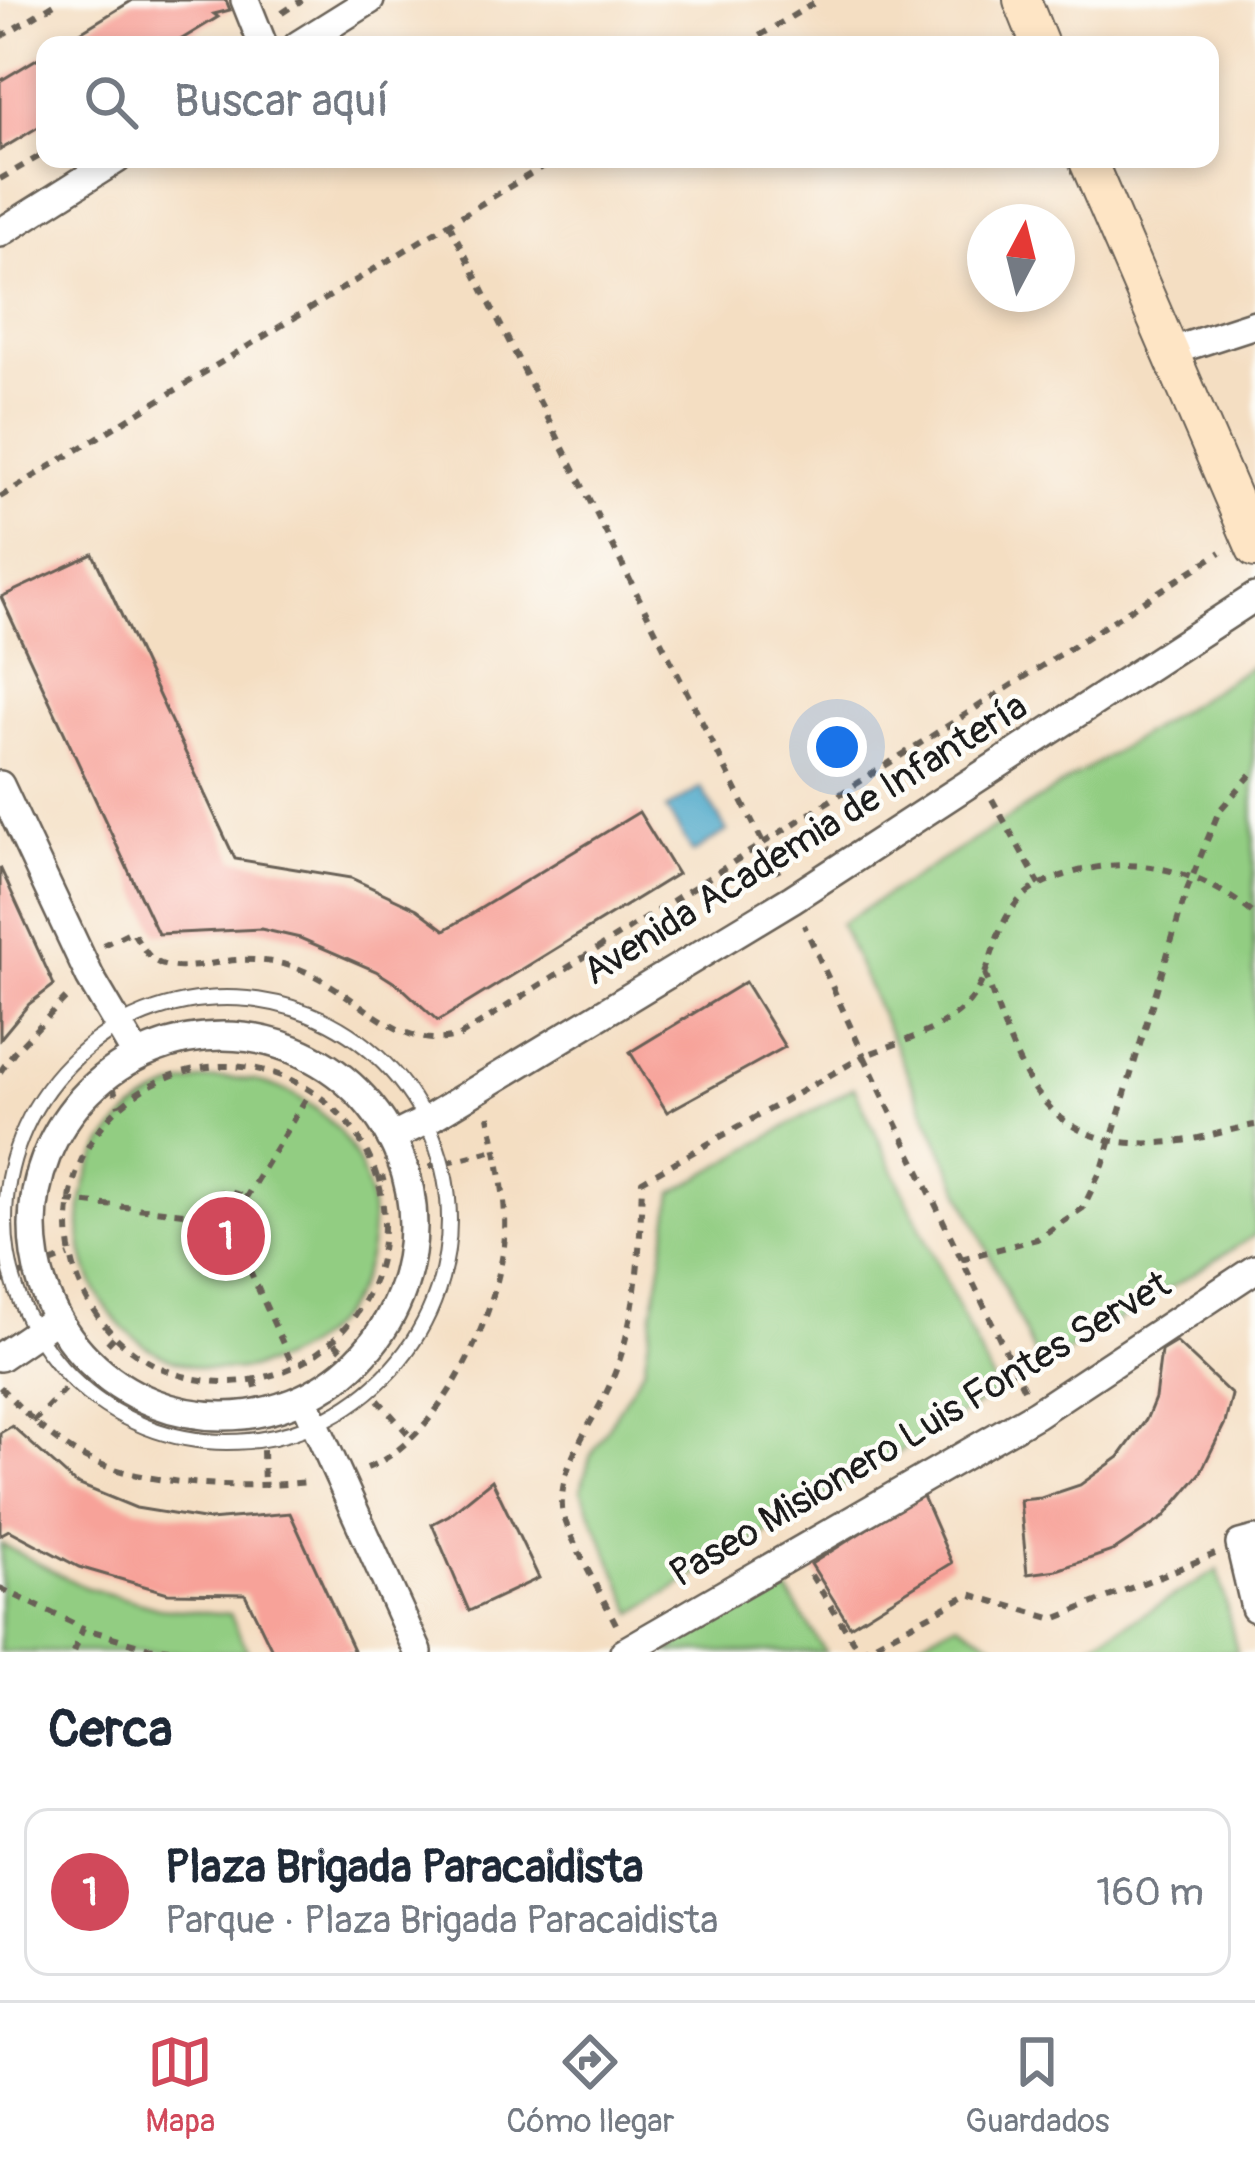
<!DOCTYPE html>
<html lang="es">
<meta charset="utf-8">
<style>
:root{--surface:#fff;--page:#f6f6f7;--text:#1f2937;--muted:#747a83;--line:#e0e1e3;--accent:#d1495b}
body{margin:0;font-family:Pangolin,sans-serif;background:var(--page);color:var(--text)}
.compass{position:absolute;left:967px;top:204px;width:108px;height:108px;border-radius:50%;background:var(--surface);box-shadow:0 6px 18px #0003;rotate:7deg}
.you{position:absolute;left:837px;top:747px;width:42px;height:42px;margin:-30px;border:9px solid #fff;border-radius:50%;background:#1a73e8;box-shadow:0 0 0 18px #1a73e833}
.badge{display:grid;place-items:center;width:78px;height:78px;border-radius:50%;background:var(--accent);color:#fff;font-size:39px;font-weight:700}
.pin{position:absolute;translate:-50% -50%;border:6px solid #fff;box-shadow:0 3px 12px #0006}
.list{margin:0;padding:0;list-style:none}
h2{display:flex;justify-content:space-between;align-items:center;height:156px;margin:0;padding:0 48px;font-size:51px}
h2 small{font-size:39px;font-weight:400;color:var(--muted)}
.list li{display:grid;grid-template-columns:78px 1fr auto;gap:36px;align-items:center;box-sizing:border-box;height:168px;margin:0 24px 24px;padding:0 24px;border:3px solid var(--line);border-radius:24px}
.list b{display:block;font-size:45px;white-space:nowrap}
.list p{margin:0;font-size:39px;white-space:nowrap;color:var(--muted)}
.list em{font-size:39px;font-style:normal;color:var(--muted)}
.icon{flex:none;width:66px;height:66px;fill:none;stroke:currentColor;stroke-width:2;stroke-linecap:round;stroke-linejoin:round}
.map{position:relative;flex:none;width:1255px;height:1652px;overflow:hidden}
.search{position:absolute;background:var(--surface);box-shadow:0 6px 18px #0003;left:36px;right:36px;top:36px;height:132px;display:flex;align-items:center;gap:30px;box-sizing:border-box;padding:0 42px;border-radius:24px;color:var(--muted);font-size:45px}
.sheet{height:348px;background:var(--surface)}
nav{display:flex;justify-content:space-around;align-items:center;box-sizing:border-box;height:168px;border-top:3px solid var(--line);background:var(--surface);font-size:33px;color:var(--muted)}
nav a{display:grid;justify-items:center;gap:6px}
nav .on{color:var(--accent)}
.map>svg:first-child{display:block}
</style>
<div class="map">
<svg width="1255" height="1652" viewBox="0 0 1255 1652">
<rect width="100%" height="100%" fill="#fdfcf7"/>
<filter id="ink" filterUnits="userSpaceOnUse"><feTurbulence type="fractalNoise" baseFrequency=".00833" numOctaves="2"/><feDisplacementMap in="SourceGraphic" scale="24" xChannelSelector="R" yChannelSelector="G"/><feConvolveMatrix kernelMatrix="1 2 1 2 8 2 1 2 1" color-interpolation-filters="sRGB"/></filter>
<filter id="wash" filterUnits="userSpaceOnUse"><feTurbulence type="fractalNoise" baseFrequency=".004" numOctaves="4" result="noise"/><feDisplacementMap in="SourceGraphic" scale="48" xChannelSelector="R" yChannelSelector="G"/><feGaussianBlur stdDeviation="2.7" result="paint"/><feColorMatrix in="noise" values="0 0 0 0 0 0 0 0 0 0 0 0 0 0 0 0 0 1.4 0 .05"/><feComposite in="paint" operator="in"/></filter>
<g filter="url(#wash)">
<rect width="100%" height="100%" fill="#f4dec2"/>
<g fill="#92cd82" stroke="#57744f" stroke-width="3">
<polygon points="1253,665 1255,1235 1041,1369 840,924"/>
<circle cx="226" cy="1224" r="146"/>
<polygon points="854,1087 998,1392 634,1613 581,1490 590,1457 644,1367 673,1193"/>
<polygon points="1,1544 84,1587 159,1608 230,1614 248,1652 0,1652"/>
<polygon points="1218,1570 1237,1652 1079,1652"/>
<polygon points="782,1582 825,1652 666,1652 781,1582"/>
<polygon points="958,1622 1008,1652 897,1652"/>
</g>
<polygon fill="#49a6c8" stroke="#326172" stroke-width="3" points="701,788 727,831 693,853 666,809"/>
<g id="blocks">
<g fill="#f7a299">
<polygon points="133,0 226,0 230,10 214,14 218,17 172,45 59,45"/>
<polygon points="45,54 45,123 0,150 0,81"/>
<polygon points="93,554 235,859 351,878 417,909 445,930 639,812 677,874 438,1021 401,987 376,971 300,938 261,929 158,934 1,597"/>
<polygon points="0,867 54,985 29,1004 0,1039"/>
<polygon points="745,982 785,1047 667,1112 630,1052"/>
<polygon points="1176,1342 1232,1395 1225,1423 1200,1474 1163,1518 1115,1550 1057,1570 1027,1574 1020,1500 1041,1498 1080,1485 1119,1457 1146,1420 1155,1398 1161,1351"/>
<polygon points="12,1426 75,1483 136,1508 209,1520 290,1513 354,1652 273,1652 245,1594 168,1593 79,1567 9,1530 0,1535 0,1433"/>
<polygon points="492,1480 539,1578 469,1611 432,1524 449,1515"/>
<polygon points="922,1494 952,1563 850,1626 811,1564"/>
</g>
</g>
</g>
<g filter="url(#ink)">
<use href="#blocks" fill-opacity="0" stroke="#686056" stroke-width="3"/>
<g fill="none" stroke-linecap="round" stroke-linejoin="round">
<defs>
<circle id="lane" cx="227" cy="1220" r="222"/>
<g id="street">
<polyline points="245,0 263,45"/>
<polyline points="298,45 370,0"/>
<polyline points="0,233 117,159"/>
<polyline points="1169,352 1255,324"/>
<polyline points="0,785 90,977 136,1055"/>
<circle cx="223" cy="1226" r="190"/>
<polyline points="391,1138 427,1120 792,899 1255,597"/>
<polyline points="0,1357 56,1319"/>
<polyline points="304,1399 418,1652"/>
<polyline points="1255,1540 1240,1544 1255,1608"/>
<polyline points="624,1652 1036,1414 1255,1269"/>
</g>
<g id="secondary">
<polyline points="1022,0 1040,45"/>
<polyline points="1087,159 1255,549"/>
</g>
</defs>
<use href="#lane" stroke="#686056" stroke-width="18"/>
<use href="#street" stroke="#686056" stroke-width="32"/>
<use href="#secondary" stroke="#686056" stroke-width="40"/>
<g stroke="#686056" stroke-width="6" stroke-dasharray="9 9" stroke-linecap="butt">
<polyline points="282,13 302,0"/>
<polyline points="0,37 61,0"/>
<polyline points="744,45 819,0"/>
<polyline points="0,179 45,153"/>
<polyline points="449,223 780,876"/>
<polyline points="0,497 555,159"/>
<polyline points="992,799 1040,885"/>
<path d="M103 945 132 931C138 940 146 955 155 961 177 975 214 961 238 960 255 959 278 962 294 967 354 987 397 1055 460 1036L1221 552"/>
<path d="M985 973C1023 1082 1046 1158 1181 1141 1206 1138 1230 1129 1255 1125"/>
<circle cx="226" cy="1224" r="158"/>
<polyline points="108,1069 119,1106"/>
<polyline points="0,1072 14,1052 69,995"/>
<polyline points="377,1180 495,1150"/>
<circle cx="225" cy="1225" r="33"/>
<polyline points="245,1199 310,1092"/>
<polyline points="67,1201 193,1214"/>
<polyline points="242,1253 293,1366"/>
<polyline points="961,1259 1037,1239 1083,1208 1103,1166 1187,890 1219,811 1255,770"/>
<polyline points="0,1282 69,1256"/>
<polyline points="335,1343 356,1364 370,1391 411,1437"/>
<polyline points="254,1379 262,1413 264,1486"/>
<path d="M0 1387C24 1412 48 1437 78 1454 137 1487 243 1489 308 1482"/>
<path d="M1024 1389 864 1056C898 1042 945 1031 970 1001 991 975 992 936 1012 909 1025 890 1044 881 1065 875 1132 853 1201 869 1255 915"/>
<polyline points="33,1422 116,1335"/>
<path d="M367 1468C441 1438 494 1321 504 1246 509 1204 497 1157 489 1116"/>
<polyline points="811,1575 859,1650"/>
<polyline points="0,1588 83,1628"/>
<path d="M616 1624C605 1602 563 1527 562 1508 559 1462 596 1420 612 1380 638 1318 640 1247 642 1181L864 1056 804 925"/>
<polyline points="74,1652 83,1628 145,1647 206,1652"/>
<polyline points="860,1652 969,1594 1054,1619 1215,1554"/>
</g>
<use href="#lane" stroke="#fff" stroke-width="14"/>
<use href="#street" stroke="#fff" stroke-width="27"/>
<use href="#secondary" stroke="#fee5c5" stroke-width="36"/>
</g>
</g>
<g text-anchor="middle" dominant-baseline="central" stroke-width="9" stroke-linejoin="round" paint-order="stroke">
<g font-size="39" fill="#1c1c1c" stroke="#fdfcf7">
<text transform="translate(805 839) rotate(-32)">Avenida Academia de Infantería</text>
<text transform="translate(920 1429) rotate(-31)">Paseo Misionero Luis Fontes Servet</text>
</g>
</g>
</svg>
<svg class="compass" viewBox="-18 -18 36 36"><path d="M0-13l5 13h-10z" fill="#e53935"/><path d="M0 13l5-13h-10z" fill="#747a83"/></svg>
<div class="you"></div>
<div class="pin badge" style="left:226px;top:1236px">1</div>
<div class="search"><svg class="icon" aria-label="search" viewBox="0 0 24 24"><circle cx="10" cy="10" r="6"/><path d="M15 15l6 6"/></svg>Buscar aquí</div>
</div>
<section class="sheet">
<h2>Cerca<small></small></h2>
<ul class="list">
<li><span class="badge">1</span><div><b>Plaza Brigada Paracaidista</b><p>Parque · Plaza Brigada Paracaidista</p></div><em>160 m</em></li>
</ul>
</section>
<nav>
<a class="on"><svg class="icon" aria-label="map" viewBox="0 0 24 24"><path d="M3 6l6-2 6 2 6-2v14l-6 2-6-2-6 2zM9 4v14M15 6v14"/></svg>Mapa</a>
<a><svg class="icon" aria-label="directions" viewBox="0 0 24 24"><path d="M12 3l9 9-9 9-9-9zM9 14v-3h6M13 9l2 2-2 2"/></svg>Cómo llegar</a>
<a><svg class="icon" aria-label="saved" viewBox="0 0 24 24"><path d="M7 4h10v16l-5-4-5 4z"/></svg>Guardados</a>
</nav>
